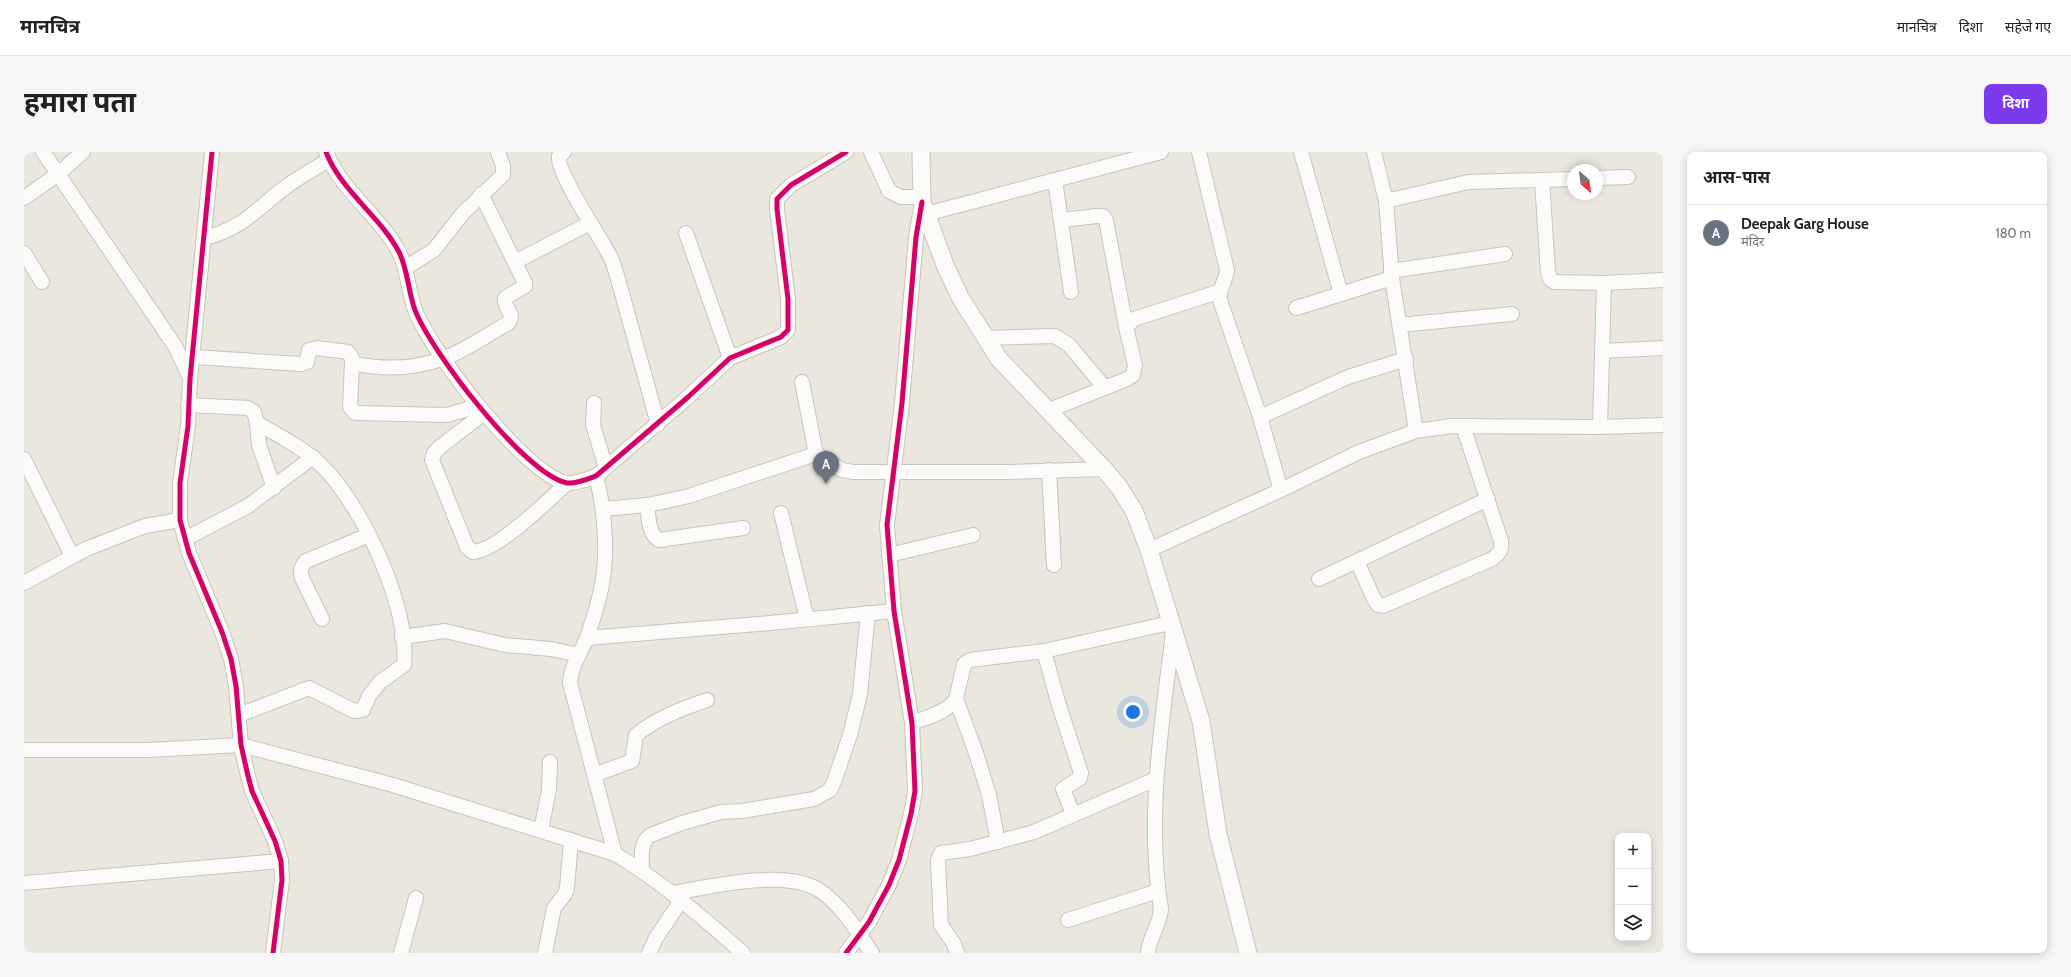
<!DOCTYPE html>
<html lang="hi">
<meta charset="utf-8">
<style>
:root{--surface:#fff;--page:#f6f6f6;--text:#202124;--muted:#757577;--line:#e0e0e0;--accent:#7c3aed}
body{margin:0;font-family:Cabin,"Noto Sans Devanagari",sans-serif;background:var(--page);color:var(--text)}
.controls{position:absolute;right:12px;bottom:12px;display:grid;overflow:hidden;border-radius:8px;box-shadow:0 2px 10px #0003}
.controls button{width:36px;height:36px;display:grid;place-items:center;padding:0;border:0;border-bottom:1px solid var(--line);background:var(--surface);color:var(--text);font:20px sans-serif}
.compass{position:absolute;left:1543px;top:12px;width:36px;height:36px;border-radius:50%;background:var(--surface);box-shadow:0 2px 10px #0003;rotate:152deg}
.you{position:absolute;left:1109px;top:560px;width:14px;height:14px;margin:-10px;border:3px solid #fff;border-radius:50%;background:#1a73e8;box-shadow:0 0 0 6px #1a73e833}
.badge{display:grid;place-items:center;width:26px;height:26px;border-radius:50%;background:var(--accent);color:#fff;font-size:13px;font-weight:700}
.pin{position:absolute;translate:-50% -33px;filter:drop-shadow(0 1px 2px #0008)}
.pin::after{content:'';position:absolute;top:21px;width:14px;height:12px;background:inherit;clip-path:polygon(0 0,100% 0,50% 100%)}
.list{margin:0;padding:0;list-style:none}
h2{display:flex;justify-content:space-between;align-items:center;height:52px;margin:0;padding:0 16px;font-size:17px}
h2 small{font-size:13px;font-weight:400;color:var(--muted)}
.list li{display:grid;grid-template-columns:26px 1fr auto;gap:12px;align-items:center;box-sizing:border-box;height:56px;padding:0 16px;border-top:1px solid var(--line)}
.list b{display:block;font-size:15px;white-space:nowrap}
.list p{margin:0;font-size:13px;white-space:nowrap;color:var(--muted)}
.list em{font-size:13px;font-style:normal;color:var(--muted)}
.icon{flex:none;width:22px;height:22px;fill:none;stroke:currentColor;stroke-width:2;stroke-linecap:round;stroke-linejoin:round}
.map{position:relative;flex:none;width:1639px;height:801px;overflow:hidden;border-radius:8px}
header{display:flex;align-items:center;gap:24px;box-sizing:border-box;height:56px;padding:0 20px;background:var(--surface);border-bottom:1px solid var(--line)}
header strong{font-size:19px}
nav{display:flex;gap:22px;margin-inline-start:auto;font-size:14px}
.intro{display:flex;align-items:center;justify-content:space-between;box-sizing:border-box;height:96px;padding:0 24px}
h1{margin:0;font-size:28px}
.button{padding:10px 18px;border-radius:8px;background:var(--accent);color:#fff;font-size:14px;font-weight:700}
main{display:flex;gap:24px;padding:0 24px}
aside{flex:1;background:var(--surface);border-radius:8px;box-shadow:0 2px 10px #0003}
.map>svg:first-child{display:block}
</style>
<header>
<strong>मानचित्र</strong>
<nav><a>मानचित्र</a><a>दिशा</a><a>सहेजे गए</a></nav>
</header>
<div class="intro"><h1>हमारा पता</h1><a class="button">दिशा</a></div>
<main>
<div class="map">
<svg width="1639" height="801" viewBox="0 0 1639 801">
<rect width="100%" height="100%" fill="#eae7df"/>
<g fill="none" stroke-linecap="round" stroke-linejoin="round">
<defs>
<g id="minor">
<polyline points="19,0 151,194 166,226"/>
<polyline points="188,0 166,227 164,274 156,331 156,368 165,401 198,480 207,507 212,534 217,593 224,624 228,639 251,689 257,709 258,728 249,801"/>
<path d="M302 0C317 39 356 64 375 100 384 118 384 139 391 158 406 198 501 323 543 331 552 332 564 327 572 324L663 246 706 206 757 185 764 178V147L753 57V47L767 33 822 0"/>
<path d="M540 0 535 4C532 21 578 87 587 106 590 113 592 120 594 127L634 272"/>
<polyline points="847,0 865,39 877,45 898,45"/>
<path d="M1175 0 1203 118C1202 130 1194 136 1196 148L1236 265 1257 338"/>
<polyline points="1277,0 1317,142 1368,126"/>
<polyline points="1350,0 1362,49 1368,126 1392,279"/>
<polyline points="1573,26 1604,25"/>
<polyline points="1031,28 1047,140"/>
<polyline points="1518,28 1524,120 1526,127 1530,130 1580,131 1639,128"/>
<polyline points="0,46 34,22 59,0"/>
<polyline points="1362,49 1444,30 1549,27"/>
<polyline points="902,62 1137,0"/>
<polyline points="1037,68 1073,64 1079,64 1082,68 1102,175"/>
<polyline points="662,81 706,206"/>
<path d="M181 86C220 76 233 56 263 34 277 24 291 16 305 8"/>
<polyline points="0,101 18,130"/>
<polyline points="491,110 566,71"/>
<polyline points="381,116 410,98 439,61 479,23 479,14 474,0"/>
<polyline points="1367,119 1481,102"/>
<polyline points="1272,156 1317,142"/>
<polyline points="1376,173 1488,162"/>
<polyline points="961,186 1031,184 1045,193 1081,236"/>
<polyline points="1579,199 1639,196"/>
<path d="M169 205 277 212 283 210 285 198 293 196 324 200 328 206V211C358 218 389 217 418 207 437 201 464 182 483 172 494 162 478 156 481 146L501 134V131L457 42"/>
<polyline points="328,211 326,255 331,261 423,263 454,254"/>
<polyline points="778,230 792,302"/>
<polyline points="570,251 569,273 582,316"/>
<path d="M164 253 224 256 230 260 233 271C255 284 280 296 299 315 339 355 386 456 380 513L356 530 345 544 339 558 330 559 285 536 215 563"/>
<polyline points="1023,259 1103,227 1109,223 1111,213 1102,175 1110,167 1194,140"/>
<path d="M460 261 416 295 410 301 408 308 443 395 449 400C473 399 524 349 543 331"/>
<polyline points="1236,265 1324,225 1382,207"/>
<polyline points="233,271 235,293 250,336"/>
<polyline points="1576,275 1580,131"/>
<polyline points="0,307 48,404"/>
<polyline points="1025,318 1030,413"/>
<path d="M572 324C581 358 585 407 576 442 573 456 568 469 564 483 558 500 547 512 546 531L591 702"/>
<path d="M623 353C625 365 624 382 635 388L719 376"/>
<polyline points="579,357 624,353 665,344 792,302 818,318 829,320 984,320 1080,317"/>
<polyline points="757,361 783,467"/>
<polyline points="161,387 224,354 289,305"/>
<polyline points="1125,398 1257,338 1335,300 1392,279 1428,274 1576,275 1639,273"/>
<polyline points="865,403 949,383"/>
<path d="M1333 409 1350 447 1354 453 1359 454 1468 407C1476 401 1478 398 1477 389L1439 274"/>
<polyline points="1295,427 1464,347"/>
<polyline points="0,431 62,397 121,374 156,368"/>
<path d="M298 467 278 426C276 418 277 415 282 409L345 383"/>
<polyline points="378,485 421,479 481,493 527,497 555,503"/>
<polyline points="563,486 746,471 870,459"/>
<polyline points="1020,499 1034,550 1057,621 1056,626 1039,637 1049,662"/>
<polyline points="932,547 952,601 965,643 974,690"/>
<path d="M888 571C903 565 922 561 932 547L940 512 946 508 1020 499 1146 471"/>
<path d="M0 598H124L217 593 369 633 591 702C638 730 678 765 719 801"/>
<path d="M570 623 608 609 612 583C633 566 657 557 683 548"/>
<polyline points="517,678 525,638 526,610"/>
<path d="M618 718C618 705 615 691 627 683L658 671 697 660 718 659 790 647 806 638 810 630 826 583 836 542 844 461"/>
<polyline points="0,731 257,709"/>
<path d="M650 741C689 734 760 717 795 738 818 753 833 779 848 801"/>
<polyline points="1044,768 1134,739"/>
<polyline points="377,801 392,746"/>
<polyline points="521,801 530,756 541,742 543,736 547,688"/>
<polyline points="625,801 632,786 658,747"/>
<polyline points="822,801 845,770 865,733 875,708 887,662 891,639 888,571 870,459 863,373 878,251 892,85 898,50"/>
<polyline points="933,801 930,792 917,773 914,708 917,701 946,697 1010,680 1132,627"/>
<path d="M1124 801C1125 785 1136 773 1137 757 1122 665 1138 572 1149 480"/>
</g>
<polyline id="major" points="897,0 898,50 921,113 936,145 975,207 1080,317 1095,335 1110,359 1125,398 1177,569 1194,682 1224,801"/>
</defs>
<use href="#minor" stroke="#c7c4be" stroke-width="16"/>
<use href="#major" stroke="#c7c4be" stroke-width="19"/>
<use href="#minor" stroke="#fcfbfa" stroke-width="14"/>
<use href="#major" stroke="#fcfbfa" stroke-width="17"/>
<defs>
<g id="cycleway">
<polyline points="188,0 166,227 164,274 156,331 156,368 165,401 198,480 207,507 212,534 217,593 224,624 228,639 251,689 257,709 258,728 249,801"/>
<path d="M302 0C317 39 356 64 375 100 384 118 384 139 391 158 406 198 501 323 543 331 552 332 564 327 572 324L663 246 706 206 757 185 764 178V147L753 57V47L767 33 822 0"/>
<polyline points="822,801 845,770 865,733 875,708 887,662 891,639 888,571 870,459 863,373 878,251 892,85 898,50"/>
</g>
</defs>
<use href="#cycleway" stroke="#fcf6e7" stroke-width="8"/>
<use href="#cycleway" stroke="#d6006c" stroke-width="5"/>
</g>
</svg>
<div class="controls">
<button>+</button>
<button>−</button>
<button><svg class="icon" aria-label="layers" viewBox="0 0 24 24"><path d="M12 4l9 5-9 5-9-5zM3 14l9 5 9-5"/></svg></button>
</div>
<svg class="compass" viewBox="-18 -18 36 36"><path d="M0-13l5 13h-10z" fill="#e53935"/><path d="M0 13l5-13h-10z" fill="#757577"/></svg>
<div class="you"></div>
<div class="pin badge" style="left:802px;top:332px;background:#6b7280">A</div>
</div>
<aside>
<h2>आस-पास<small></small></h2>
<ul class="list">
<li><span class="badge" style="background:#6b7280">A</span><div><b>Deepak Garg House</b><p>मंदिर</p></div><em>180 m</em></li>
</ul>
</aside>
</main>
